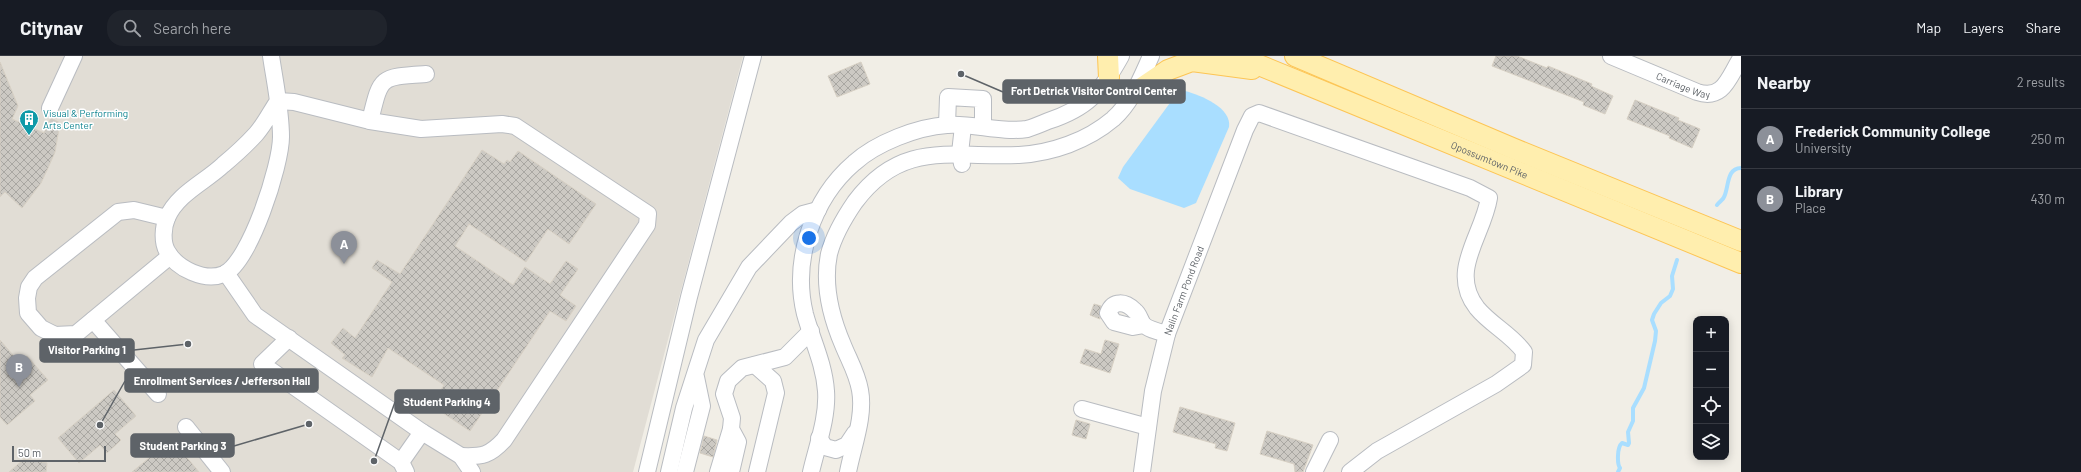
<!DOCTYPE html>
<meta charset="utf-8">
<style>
:root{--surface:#171b24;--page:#20242c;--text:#f1f3f6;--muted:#9ea1a6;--line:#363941;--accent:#8c9099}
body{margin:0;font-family:Barlow,sans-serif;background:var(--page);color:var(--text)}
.controls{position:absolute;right:12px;bottom:12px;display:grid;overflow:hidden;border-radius:8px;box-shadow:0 2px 10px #0003}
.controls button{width:36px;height:36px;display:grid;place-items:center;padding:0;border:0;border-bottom:1px solid var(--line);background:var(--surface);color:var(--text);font:20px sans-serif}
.scale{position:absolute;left:12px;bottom:10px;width:94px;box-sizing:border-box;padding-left:4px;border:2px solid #5e6368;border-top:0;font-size:11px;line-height:14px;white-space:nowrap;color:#5e6368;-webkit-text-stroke:3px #fff;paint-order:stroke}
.you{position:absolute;left:809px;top:182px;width:14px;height:14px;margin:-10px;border:3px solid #fff;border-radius:50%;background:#1a73e8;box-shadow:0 0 0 6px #1a73e833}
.badge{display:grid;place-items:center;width:26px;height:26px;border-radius:50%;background:var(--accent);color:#fff;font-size:13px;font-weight:700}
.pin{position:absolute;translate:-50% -33px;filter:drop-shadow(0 1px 2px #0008)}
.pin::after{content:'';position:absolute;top:21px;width:14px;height:12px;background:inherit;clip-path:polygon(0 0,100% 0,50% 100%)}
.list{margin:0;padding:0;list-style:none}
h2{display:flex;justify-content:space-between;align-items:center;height:52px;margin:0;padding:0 16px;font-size:17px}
h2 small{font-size:13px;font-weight:400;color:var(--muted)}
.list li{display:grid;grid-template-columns:26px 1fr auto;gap:12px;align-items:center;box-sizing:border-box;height:60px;padding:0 16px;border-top:1px solid var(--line)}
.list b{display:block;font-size:15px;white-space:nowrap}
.list p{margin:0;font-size:13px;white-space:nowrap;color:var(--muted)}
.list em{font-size:13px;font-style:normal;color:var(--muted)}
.icon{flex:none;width:22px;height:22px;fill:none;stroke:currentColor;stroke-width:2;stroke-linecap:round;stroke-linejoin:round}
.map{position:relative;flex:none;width:1741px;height:416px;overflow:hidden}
header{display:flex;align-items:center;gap:24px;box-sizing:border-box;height:56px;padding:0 20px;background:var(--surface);border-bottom:1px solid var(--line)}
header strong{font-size:19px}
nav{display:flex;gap:22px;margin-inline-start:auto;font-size:14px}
.search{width:280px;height:36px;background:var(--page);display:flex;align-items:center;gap:10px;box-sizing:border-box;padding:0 14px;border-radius:16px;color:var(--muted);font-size:15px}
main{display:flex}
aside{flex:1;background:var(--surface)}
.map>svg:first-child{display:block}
</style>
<header>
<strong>Citynav</strong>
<div class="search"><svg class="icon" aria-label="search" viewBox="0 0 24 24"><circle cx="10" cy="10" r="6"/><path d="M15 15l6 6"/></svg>Search here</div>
<nav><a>Map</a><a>Layers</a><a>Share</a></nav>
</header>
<main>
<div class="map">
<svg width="1741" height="416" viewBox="0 0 1741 416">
<defs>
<pattern id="building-cross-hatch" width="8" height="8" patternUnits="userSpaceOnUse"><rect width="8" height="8" fill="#ccc9c3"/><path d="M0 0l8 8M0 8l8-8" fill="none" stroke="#a9a7a2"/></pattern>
</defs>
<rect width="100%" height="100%" fill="#f1eee6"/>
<polygon fill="#e1ddd5" points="0,0 743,0 633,416 0,416"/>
<path fill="#a9deff" d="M1185 35C1201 39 1232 52 1229 71L1196 147 1184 152 1130 133 1118 122 1123 111 1175 40Z"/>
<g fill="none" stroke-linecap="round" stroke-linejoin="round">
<g stroke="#a9deff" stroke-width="4">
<path d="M1717 149C1719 146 1723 144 1724 141 1729 132 1726 112 1741 112"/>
<path d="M1618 416 1620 412C1617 408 1617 391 1622 387L1628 389 1629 387 1628 376 1633 365V352L1644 332 1655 285 1656 275 1652 264 1654 258 1661 247 1670 240 1673 233 1672 220 1677 204"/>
</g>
</g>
<g fill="url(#building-cross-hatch)" stroke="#d7d0c4">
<polygon points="1496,0 1517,0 1547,12 1548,10 1592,28 1591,30 1613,40 1605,58 1583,49 1584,46 1492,10"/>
<polygon points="0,6 18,50 12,63 44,77 51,62 60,67 55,96 48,112 41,127 22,152 5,136 0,141"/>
<polygon points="861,6 870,28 837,41 828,20"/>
<polygon points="1635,44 1679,62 1678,64 1700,73 1692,92 1669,82 1670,80 1627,63"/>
<polygon points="482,94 504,108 507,104 510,106 518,95 596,148 569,188 548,173 526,206 469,168 455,190 513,229 525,211 550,228 566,205 578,213 560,239 576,250 566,265 550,255 470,375 431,349 444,329 388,292 372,321 342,302 345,299 331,287 343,272 355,282 392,226 372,212 377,204 400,218"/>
<polygon points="1094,248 1101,250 1099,257 1100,263 1090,259"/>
<polygon points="0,284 19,306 27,300 48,324 30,339 35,345 7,369 0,361"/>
<polygon points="1105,284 1119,288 1110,317 1080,307 1085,293 1101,298"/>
<polygon points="114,334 136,360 115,378 121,384 107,397 100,389 79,407 58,382"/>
<polygon points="1180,351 1235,367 1227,395 1215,392 1216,388 1173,376"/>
<polygon points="1076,364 1090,368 1086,383 1072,379"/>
<polygon points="1267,375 1313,389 1303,416 1295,416 1294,408 1260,398"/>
<polygon points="704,380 717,384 713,401 700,397"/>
<polygon points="173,385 199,416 132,416 155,397 157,399"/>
<polygon points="24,403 47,407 46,416 9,416"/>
</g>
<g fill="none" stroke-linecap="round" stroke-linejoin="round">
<defs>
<g id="minor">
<path d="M271 0C275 27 281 54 281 81 281 109 250 206 224 218 205 226 177 213 167 195 162 186 163 171 167 162 177 138 205 126 223 109 235 99 246 89 256 78 265 68 271 55 278 45"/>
<path id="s1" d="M1611 0 1697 36C1724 45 1729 20 1741 2"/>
<path d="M278 45 294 46 370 65 421 73 502 68 515 70 648 158 647 169 504 384C490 399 483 401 461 400"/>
<polyline points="50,52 74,0"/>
<path d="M370 65C381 20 379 21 426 18"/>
<polyline points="947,69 948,41 983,43 983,71"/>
<polyline points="962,108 960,97 963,70"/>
<polyline points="167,162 134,154 118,156 35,222 29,231 27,242 28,257 41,272 55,279 76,278 170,200"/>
<polyline points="226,217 255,259 422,376 461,400 472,416"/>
<polyline points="93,264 158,338"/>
<path d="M1144 269 1133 271 1114 266 1108 257C1113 244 1125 245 1135 255 1139 258 1140 264 1143 268 1147 273 1160 276 1167 278"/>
<polyline points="289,282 262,308 401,406 406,416"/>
<polyline points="755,309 773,325 776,337 757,416"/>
<polyline points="1082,353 1148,371"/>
<polyline points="186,371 222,416"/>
<polyline points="819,382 825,391 836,394 847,389 855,377"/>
<polyline points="401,406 422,376"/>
<polyline points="647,416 689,241 753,0"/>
<polyline points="669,416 684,352 706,284 749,211 791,167 803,158 818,154"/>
<polyline points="685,416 702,350 696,321"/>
<polyline points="718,416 731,373"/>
<polyline points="731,416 738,386 731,373 732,362 724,338 728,325 742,312 785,301 811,275"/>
<path d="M811 416C817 390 828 361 826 335 824 307 812 284 805 258 792 205 812 143 854 107 876 87 917 71 947 69 973 67 1001 77 1027 73 1034 71 1041 68 1048 65 1088 52 1101 36 1121 0"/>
<path d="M848 416C853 390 865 360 860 334 857 317 849 304 843 289 831 261 823 228 829 198 834 179 844 162 855 146 902 83 952 102 1019 99 1052 97 1087 85 1113 63 1132 46 1141 22 1151 0"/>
<path id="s2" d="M1142 416 1153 335 1167 278 1245 74 1252 60 1259 57 1470 132 1489 142C1483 180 1448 215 1477 252 1491 269 1512 279 1524 296L1523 309 1496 328 1377 395 1350 416"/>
<polyline points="1314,416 1330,384"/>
</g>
<g id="major">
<polyline points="1108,0 1109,22"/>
<path id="s3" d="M1237 0 1741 207"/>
<polyline points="1295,0 1512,92 1741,185"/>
<polyline points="1134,37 1168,14 1192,5 1252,13"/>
</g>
</defs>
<use href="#minor" stroke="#b9bcc1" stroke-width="18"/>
<use href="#major" stroke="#fdc554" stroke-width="22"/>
<use href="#minor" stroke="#fff" stroke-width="16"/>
<use href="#major" stroke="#ffeeae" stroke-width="20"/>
</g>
<defs>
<symbol id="building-pin" viewBox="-11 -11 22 30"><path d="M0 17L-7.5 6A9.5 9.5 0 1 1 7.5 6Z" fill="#0f9aa8" stroke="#fff"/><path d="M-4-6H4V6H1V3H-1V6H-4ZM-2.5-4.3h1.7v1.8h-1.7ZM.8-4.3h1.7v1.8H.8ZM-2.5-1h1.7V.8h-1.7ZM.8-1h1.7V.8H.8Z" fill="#fff"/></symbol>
</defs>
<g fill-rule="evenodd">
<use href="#building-pin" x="18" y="52" width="22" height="30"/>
</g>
<g text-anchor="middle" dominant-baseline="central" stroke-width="3" stroke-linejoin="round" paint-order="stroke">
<g font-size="10" fill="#5e6368" stroke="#fff">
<text stroke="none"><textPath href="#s1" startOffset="78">Carriage Way</textPath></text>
<text stroke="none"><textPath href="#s3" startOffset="273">Opossumtown Pike</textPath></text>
<text stroke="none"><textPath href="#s2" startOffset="187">Nalin Farm Pond Road</textPath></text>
</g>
<g font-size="10" fill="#0d838f" stroke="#fff" text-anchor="start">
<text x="43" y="57">Visual &amp; Performing<tspan x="43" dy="12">Arts Center</tspan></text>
</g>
</g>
<path fill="none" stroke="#5e6368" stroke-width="1.5" d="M961 18L1003 36M188 288L134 294M100 369L125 325M374 405L395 346M309 368L234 390"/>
<g fill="#5e6368" stroke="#fff" stroke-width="1.5">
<circle cx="961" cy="18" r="4"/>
<circle cx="188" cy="288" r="4"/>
<circle cx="100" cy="369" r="4"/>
<circle cx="374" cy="405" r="4"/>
<circle cx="309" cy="368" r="4"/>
</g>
<g fill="#5e6368" stroke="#5e6368" stroke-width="1.5">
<rect x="1003" y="24" width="182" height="23" rx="4"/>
<rect x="40" y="283" width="94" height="23" rx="4"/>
<rect x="125" y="313" width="193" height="23" rx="4"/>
<rect x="395" y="334" width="104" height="23" rx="4"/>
<rect x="131" y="378" width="103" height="23" rx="4"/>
</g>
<g font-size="11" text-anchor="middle" font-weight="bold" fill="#fff">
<text x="1094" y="39">Fort Detrick Visitor Control Center</text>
<text x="87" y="298">Visitor Parking 1</text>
<text x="222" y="329">Enrollment Services / Jefferson Hall</text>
<text x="447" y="350">Student Parking 4</text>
<text x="183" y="394">Student Parking 3</text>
</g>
</svg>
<div class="controls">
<button>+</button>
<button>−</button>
<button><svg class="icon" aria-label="locate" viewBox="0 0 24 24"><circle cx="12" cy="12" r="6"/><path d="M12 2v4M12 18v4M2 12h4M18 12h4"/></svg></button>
<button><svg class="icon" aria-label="layers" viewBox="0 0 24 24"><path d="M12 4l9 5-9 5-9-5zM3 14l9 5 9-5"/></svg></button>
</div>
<div class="scale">50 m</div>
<div class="you"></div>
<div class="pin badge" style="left:344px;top:208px">A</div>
<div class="pin badge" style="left:19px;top:331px">B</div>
</div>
<aside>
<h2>Nearby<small>2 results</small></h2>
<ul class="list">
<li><span class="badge">A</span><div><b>Frederick Community College</b><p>University</p></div><em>250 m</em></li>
<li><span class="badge">B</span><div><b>Library</b><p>Place</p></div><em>430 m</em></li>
</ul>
</aside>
</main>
